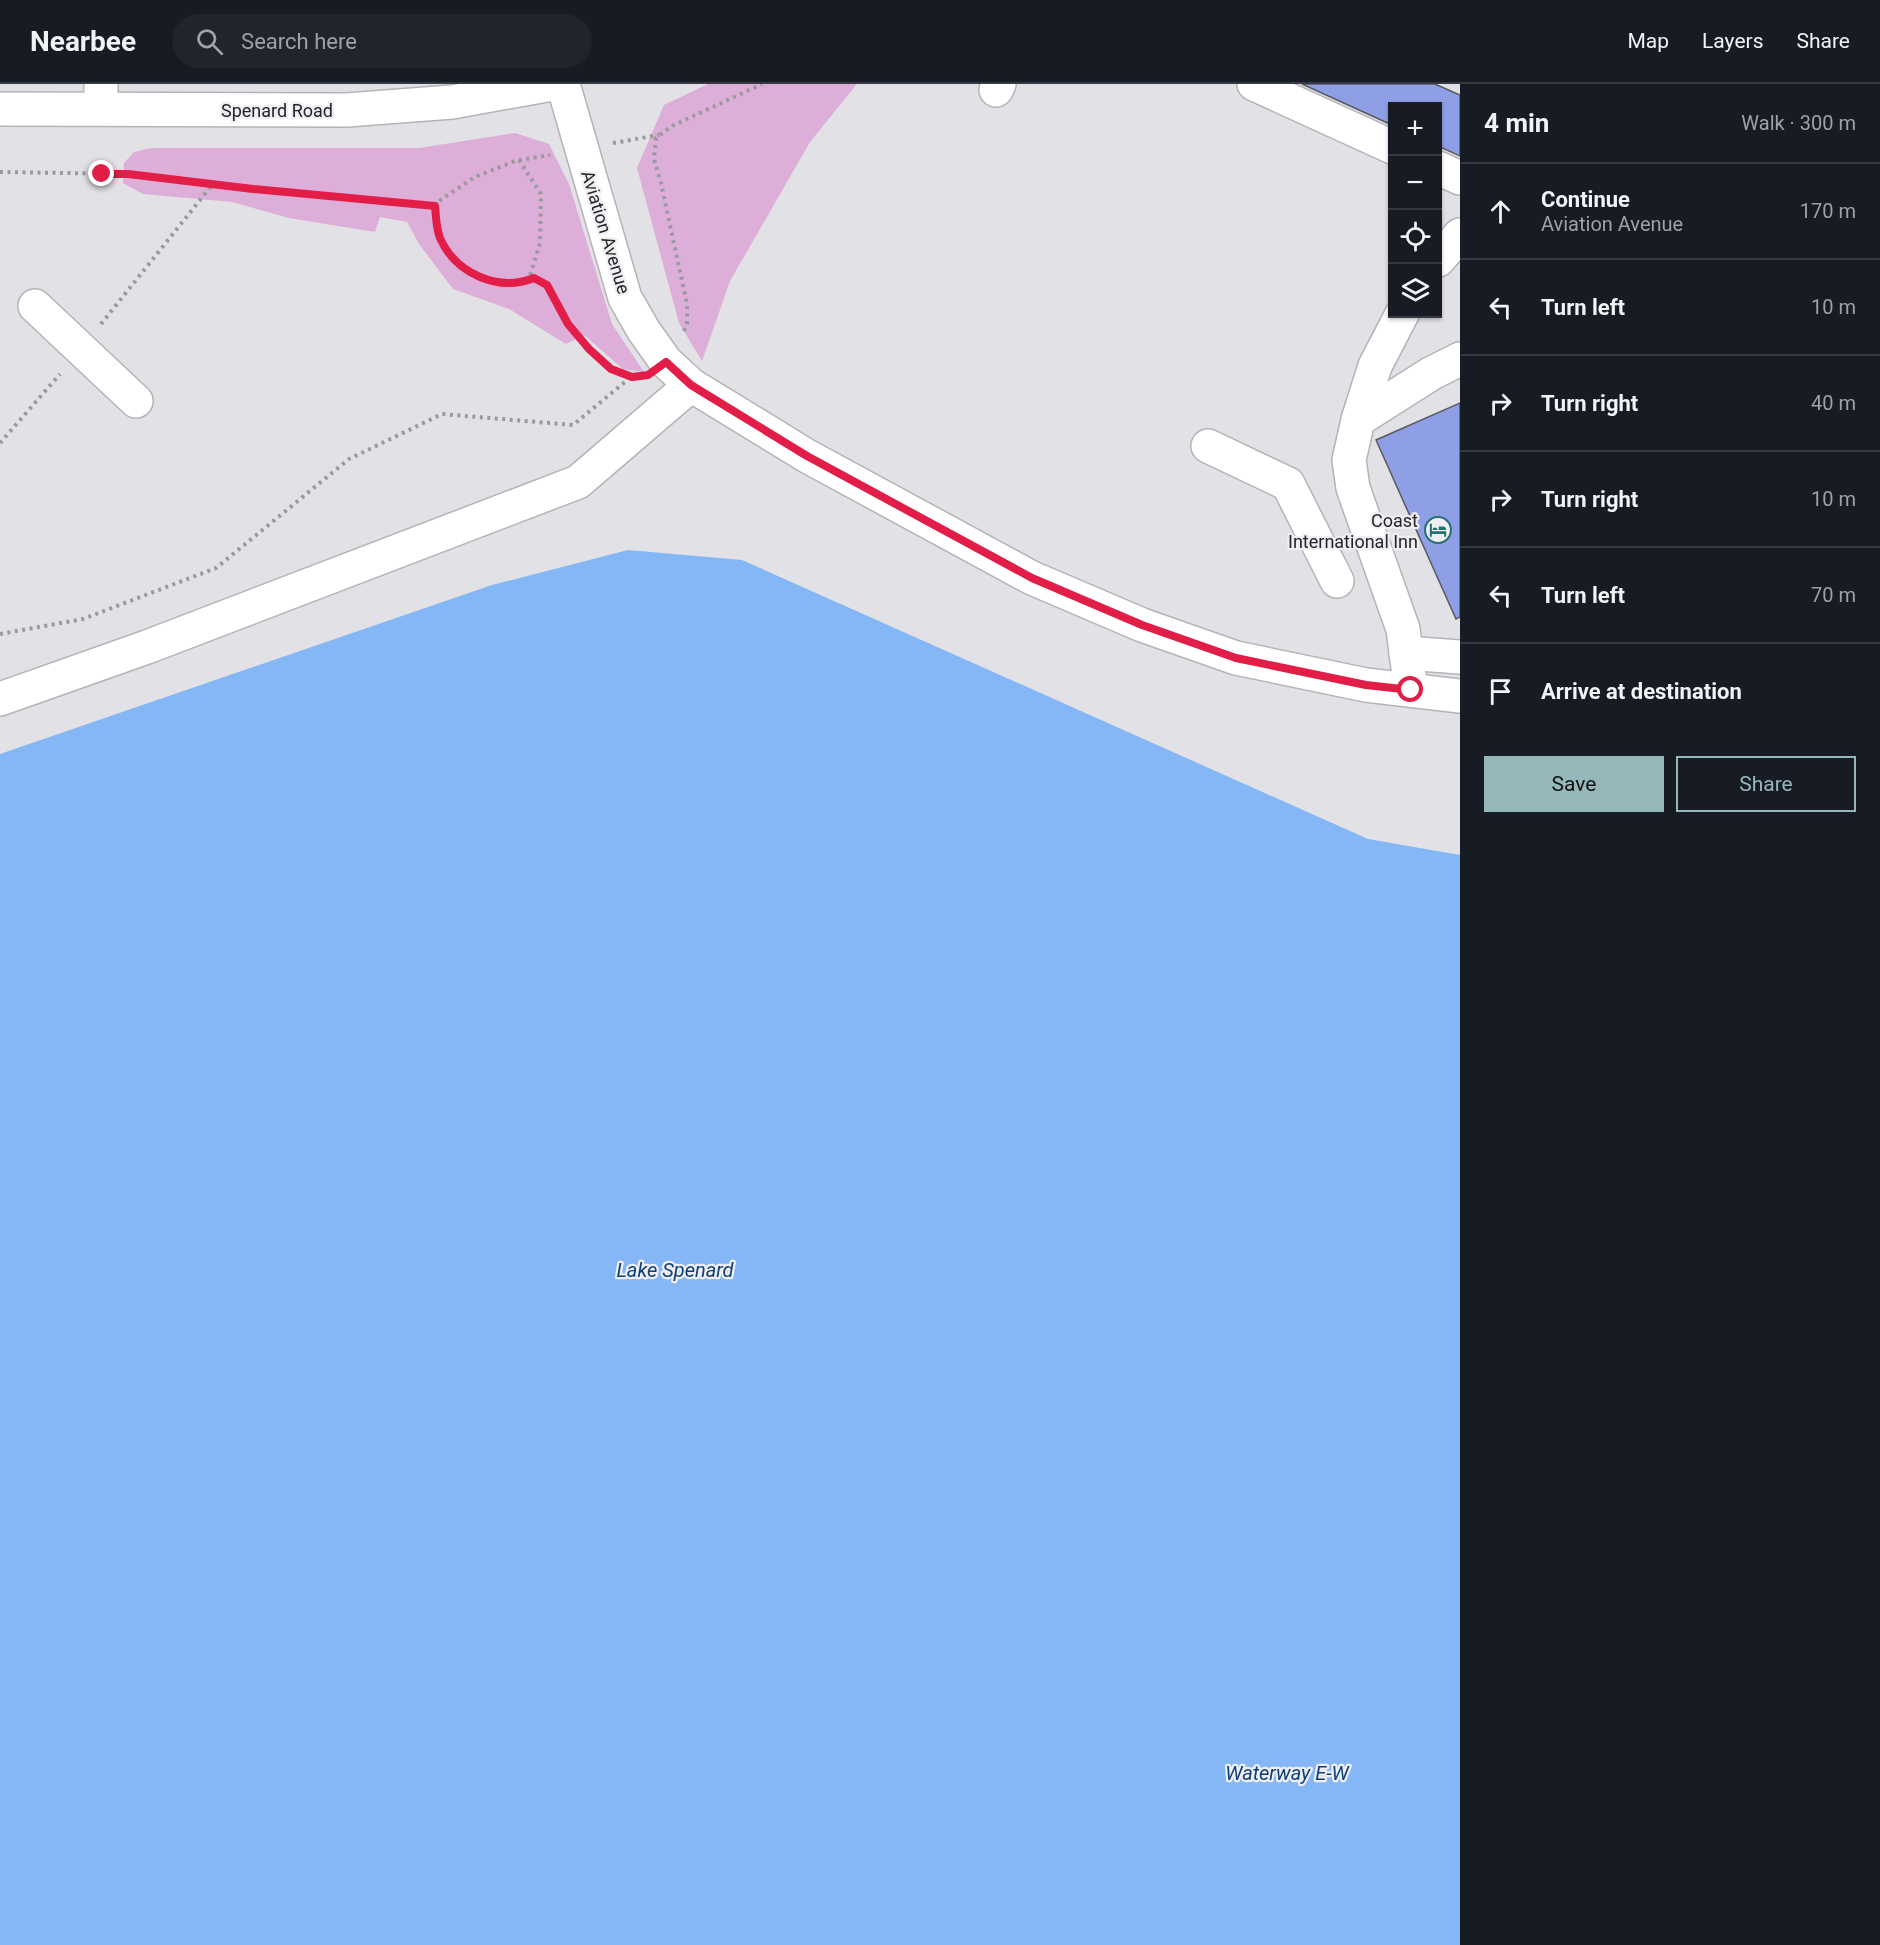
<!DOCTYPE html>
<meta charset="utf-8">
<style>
:root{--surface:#171b24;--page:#20242c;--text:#f1f3f6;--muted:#9ea1a6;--line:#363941;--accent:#95b8bb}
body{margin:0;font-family:Roboto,sans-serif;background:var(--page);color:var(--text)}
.controls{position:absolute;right:18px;top:18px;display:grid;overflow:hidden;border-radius:0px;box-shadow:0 2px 4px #0004}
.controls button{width:54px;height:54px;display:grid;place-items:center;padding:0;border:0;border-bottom:2px solid var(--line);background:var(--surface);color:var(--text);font:30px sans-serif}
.stop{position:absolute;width:18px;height:18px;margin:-14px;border:4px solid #e11d48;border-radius:50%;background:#fff}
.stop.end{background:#e11d48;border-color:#fff;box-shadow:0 2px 6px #0008}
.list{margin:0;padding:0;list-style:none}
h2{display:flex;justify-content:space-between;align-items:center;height:78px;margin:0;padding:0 24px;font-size:26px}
h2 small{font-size:20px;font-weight:400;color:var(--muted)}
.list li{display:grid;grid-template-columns:39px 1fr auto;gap:18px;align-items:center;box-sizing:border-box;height:96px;padding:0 24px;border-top:2px solid var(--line)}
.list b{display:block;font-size:22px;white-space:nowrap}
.list p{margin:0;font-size:20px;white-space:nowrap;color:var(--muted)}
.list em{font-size:20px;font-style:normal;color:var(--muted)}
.actions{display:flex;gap:12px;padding:18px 24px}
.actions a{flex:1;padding:14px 0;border:2px solid var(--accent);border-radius:0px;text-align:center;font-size:21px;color:var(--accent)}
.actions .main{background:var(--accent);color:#111}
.icon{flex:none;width:33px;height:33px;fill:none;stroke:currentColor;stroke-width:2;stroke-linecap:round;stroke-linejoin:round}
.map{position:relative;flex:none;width:1460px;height:1861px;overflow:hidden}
header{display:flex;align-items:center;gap:36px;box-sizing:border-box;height:84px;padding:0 30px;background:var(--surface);border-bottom:2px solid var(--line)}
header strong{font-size:28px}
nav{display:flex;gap:33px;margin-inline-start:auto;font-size:21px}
.search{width:420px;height:54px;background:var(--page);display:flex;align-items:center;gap:15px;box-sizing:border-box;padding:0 21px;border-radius:33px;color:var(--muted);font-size:22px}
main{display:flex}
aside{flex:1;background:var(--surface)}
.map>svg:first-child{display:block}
</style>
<header>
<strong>Nearbee</strong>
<div class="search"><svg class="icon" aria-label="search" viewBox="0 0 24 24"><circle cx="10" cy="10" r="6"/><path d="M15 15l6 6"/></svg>Search here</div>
<nav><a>Map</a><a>Layers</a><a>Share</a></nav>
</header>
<main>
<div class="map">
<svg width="1460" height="1861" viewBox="0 0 1460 1861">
<rect width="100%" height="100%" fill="#e2e1e6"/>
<g fill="#ddaed8">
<polygon points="708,0 857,0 810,58 730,197 702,277 679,239 637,84 664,21"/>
<polygon points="515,49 549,60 569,100 612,240 644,288 623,285 584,251 566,260 509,225 453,205 419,160 407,138 380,133 375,148 289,134 232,118 143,110 123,99 124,79 134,68 150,64 419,64"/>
</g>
<polygon fill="#85b7f6" points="628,466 742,476 1368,755 1460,771 1460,1861 0,1861 0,670 492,501"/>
<g fill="#8e9fe6" stroke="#595a5e" stroke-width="1.5">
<polygon points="1302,0 1435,0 1460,11 1460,72 1438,62 1438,22 1392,22 1392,41"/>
<polygon points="1460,319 1460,533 1456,535 1376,356"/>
</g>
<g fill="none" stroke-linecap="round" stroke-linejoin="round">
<defs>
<g id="minor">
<polyline points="563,0 625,214 644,247 666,278 691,301 807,372 1032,494 1142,541 1236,574 1366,601 1460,612"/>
<polyline points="1254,0 1392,63"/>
<polyline points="996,6 999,0"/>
<polyline points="101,24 101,0"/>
<polyline points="1438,84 1460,94"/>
<polyline points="1438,176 1460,151"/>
<polyline points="35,222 136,317"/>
<polyline points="1358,336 1375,282 1402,230"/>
<polyline points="1208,362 1288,400 1337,497"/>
<polyline points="1406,569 1460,573"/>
<polyline points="1411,606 1403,545 1353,404 1349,376 1358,336 1432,289 1460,275"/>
<polyline points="0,615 147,563 578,398 691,301"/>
</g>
<polyline id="major" points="0,25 347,26 452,18 552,0"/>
</defs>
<use href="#minor" stroke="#b4b3b8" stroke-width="36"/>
<use href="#major" stroke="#b4b3b8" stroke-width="36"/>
<g stroke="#9a999d" stroke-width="4" stroke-dasharray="3 4.5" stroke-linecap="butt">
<polyline points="613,59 659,51"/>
<polyline points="519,76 541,110 540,159 529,195"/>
<path d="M0 88 127 90 253 105 435 122C436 132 436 144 440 154 456 190 497 208 534 194 537 196 543 197 546 200 554 207 561 228 567 238 579 258 611 293 636 292"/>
<polyline points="433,121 475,93 515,77 550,71"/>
<polyline points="101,240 212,101"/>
<polyline points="684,247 687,240 687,220 661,99 654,75 656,54 670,43 762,0"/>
<polyline points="0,359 60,290"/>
<polyline points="0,550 83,535 216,484 349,375 442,330 573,341 631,293"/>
</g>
<use href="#minor" stroke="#fff" stroke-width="33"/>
<use href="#major" stroke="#fff" stroke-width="33"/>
</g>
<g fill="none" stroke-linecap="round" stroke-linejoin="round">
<path stroke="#e11d48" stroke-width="8" d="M102 90H128L253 105 435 122C436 132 436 144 440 154 456 190 498 208 534 194L547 201 568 240 589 265 611 285 632 293 648 291 666 278 691 301 807 372 1032 494 1142 541 1236 574 1366 601 1411 606"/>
</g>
<defs>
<symbol id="hotel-ring" viewBox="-11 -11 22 22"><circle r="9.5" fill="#efeef3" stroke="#257072" stroke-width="1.5"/><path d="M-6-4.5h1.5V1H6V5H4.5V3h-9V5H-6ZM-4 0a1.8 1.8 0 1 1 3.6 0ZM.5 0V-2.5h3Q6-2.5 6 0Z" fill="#257072"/></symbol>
</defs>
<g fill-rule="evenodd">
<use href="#hotel-ring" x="1423" y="431" width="30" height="30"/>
</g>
<g text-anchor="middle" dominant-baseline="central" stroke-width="4.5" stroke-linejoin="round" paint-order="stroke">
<g font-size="18" fill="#252527" stroke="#efeef3">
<text x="277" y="26">Spenard Road</text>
<text transform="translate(606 148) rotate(73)">Aviation Avenue</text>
</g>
<g font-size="18" fill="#252527" stroke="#efeef3" text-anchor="end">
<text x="1418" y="436">Coast<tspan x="1418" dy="21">International Inn</tspan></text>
</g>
<g font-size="20" font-style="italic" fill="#0d4078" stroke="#efeef3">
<text x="675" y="1186">Lake Spenard</text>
<text x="1287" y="1689">Waterway E-W</text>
</g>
</g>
</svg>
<div class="controls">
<button>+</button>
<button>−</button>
<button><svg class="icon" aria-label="locate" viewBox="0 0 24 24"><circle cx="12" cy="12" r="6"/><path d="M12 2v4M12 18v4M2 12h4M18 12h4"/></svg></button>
<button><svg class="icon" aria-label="layers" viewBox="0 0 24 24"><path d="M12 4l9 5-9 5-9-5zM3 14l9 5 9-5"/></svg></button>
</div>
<div class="stop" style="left:1411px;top:606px"></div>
<div class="stop end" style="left:102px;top:90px"></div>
</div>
<aside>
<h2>4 min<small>Walk · 300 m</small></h2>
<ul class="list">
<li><svg class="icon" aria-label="ahead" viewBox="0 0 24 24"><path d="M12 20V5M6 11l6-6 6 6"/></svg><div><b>Continue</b><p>Aviation Avenue</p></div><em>170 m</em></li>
<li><svg class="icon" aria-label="left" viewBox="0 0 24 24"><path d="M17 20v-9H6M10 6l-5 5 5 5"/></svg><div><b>Turn left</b></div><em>10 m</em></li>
<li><svg class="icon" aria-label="right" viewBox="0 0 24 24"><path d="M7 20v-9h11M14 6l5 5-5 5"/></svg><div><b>Turn right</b></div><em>40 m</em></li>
<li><svg class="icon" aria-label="right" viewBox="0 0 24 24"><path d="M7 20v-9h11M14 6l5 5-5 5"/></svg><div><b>Turn right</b></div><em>10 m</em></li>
<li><svg class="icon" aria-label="left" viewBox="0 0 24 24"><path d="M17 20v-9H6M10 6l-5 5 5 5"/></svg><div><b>Turn left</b></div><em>70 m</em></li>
<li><svg class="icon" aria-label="arrive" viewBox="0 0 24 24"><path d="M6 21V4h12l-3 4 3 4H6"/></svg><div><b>Arrive at destination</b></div></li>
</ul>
<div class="actions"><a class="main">Save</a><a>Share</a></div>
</aside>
</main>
